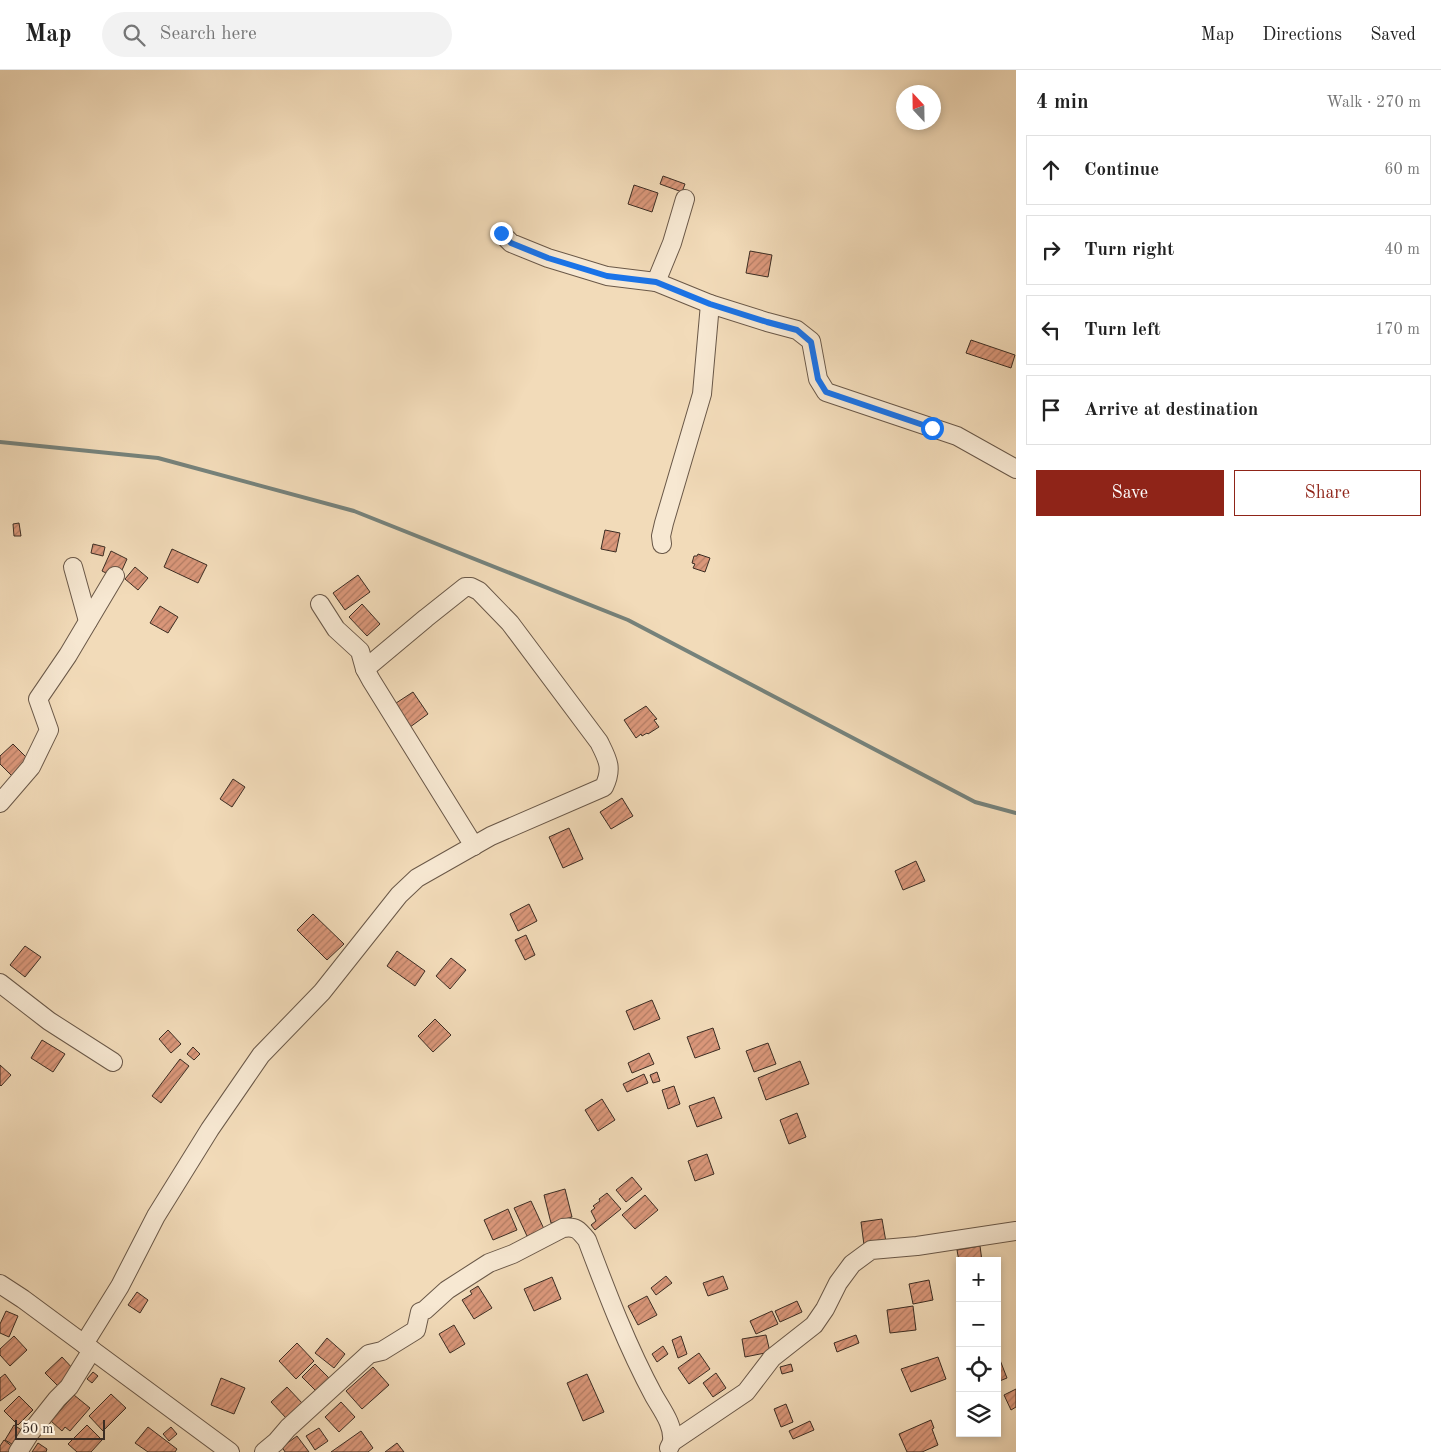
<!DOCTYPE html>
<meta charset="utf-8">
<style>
:root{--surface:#fff;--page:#f2f2f2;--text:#222;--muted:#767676;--line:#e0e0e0;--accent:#8f2418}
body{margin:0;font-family:"Old Standard TT",serif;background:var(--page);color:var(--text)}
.controls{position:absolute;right:15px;bottom:15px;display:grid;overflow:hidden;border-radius:0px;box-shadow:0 2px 8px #0003}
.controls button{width:45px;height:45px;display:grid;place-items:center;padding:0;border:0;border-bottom:1px solid var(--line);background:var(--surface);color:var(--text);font:25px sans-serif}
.compass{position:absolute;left:896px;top:15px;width:45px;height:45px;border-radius:50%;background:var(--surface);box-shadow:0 2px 8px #0003;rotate:338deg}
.scale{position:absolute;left:15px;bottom:12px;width:90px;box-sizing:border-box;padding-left:5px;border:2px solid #3c2d23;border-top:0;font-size:14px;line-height:18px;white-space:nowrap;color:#3c2d23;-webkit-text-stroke:4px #f7e8d2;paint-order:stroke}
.stop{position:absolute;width:15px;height:15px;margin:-11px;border:4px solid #1a73e8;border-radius:50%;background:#fff}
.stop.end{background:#1a73e8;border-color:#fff;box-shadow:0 1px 5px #0008}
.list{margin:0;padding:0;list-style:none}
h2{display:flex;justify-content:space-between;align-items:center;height:65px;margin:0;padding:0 20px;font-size:21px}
h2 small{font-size:16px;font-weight:400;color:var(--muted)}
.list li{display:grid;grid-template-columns:32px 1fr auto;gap:15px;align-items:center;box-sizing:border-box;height:70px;margin:0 10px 10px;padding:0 10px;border:1px solid var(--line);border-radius:0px}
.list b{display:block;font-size:19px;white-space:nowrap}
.list em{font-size:16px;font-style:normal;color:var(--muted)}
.actions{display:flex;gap:10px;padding:15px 20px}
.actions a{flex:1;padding:11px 0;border:1px solid var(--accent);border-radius:0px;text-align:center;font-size:18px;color:var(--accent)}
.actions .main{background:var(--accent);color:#fff}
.icon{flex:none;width:28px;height:28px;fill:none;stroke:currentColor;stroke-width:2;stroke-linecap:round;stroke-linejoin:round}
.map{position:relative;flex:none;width:1016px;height:1382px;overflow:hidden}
header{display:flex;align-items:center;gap:30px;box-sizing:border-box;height:70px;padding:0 25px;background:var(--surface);border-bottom:1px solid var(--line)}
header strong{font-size:24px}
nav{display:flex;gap:28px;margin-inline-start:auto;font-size:18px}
.search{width:350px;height:45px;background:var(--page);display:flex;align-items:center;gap:12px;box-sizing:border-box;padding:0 18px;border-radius:28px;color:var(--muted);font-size:19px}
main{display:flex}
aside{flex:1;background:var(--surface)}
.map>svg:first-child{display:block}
</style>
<header>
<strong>Map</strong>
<div class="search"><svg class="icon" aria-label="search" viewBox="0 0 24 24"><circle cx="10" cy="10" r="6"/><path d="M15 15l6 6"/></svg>Search here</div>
<nav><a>Map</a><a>Directions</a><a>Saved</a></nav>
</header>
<main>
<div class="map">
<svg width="1016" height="1382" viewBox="0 0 1016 1382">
<defs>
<pattern id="building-hatch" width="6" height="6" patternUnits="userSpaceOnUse" patternTransform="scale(1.25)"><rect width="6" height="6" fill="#da977a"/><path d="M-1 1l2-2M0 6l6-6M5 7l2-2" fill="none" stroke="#b27c64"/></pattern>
</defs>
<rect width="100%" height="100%" fill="#f2dbb9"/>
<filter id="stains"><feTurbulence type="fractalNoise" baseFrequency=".004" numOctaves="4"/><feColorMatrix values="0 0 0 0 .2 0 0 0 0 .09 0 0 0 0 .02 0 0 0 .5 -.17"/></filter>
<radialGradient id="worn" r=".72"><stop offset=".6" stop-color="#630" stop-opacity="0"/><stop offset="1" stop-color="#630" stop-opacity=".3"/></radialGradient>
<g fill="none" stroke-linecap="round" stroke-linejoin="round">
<polyline stroke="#76827b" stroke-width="4" points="0,372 158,388 354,441 628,550 975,732 1016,743"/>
</g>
<g fill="url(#building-hatch)" stroke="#3c2d23">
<polygon points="663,106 685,114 682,122 660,114"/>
<polygon points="634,115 658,123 652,142 628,134"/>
<polygon points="750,181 772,185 768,207 746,203"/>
<polygon points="971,270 1015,285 1011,298 966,283"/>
<polygon points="19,453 21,466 14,466 13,454"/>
<polygon points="605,460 620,463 616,482 601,479"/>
<polygon points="93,474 105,477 103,486 91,483"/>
<polygon points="172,479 207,495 198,513 164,497"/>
<polygon points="111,481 127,489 118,509 102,501"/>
<polygon points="698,484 710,488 705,502 693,498 695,494 692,493 694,486 697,486"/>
<polygon points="135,497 148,508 138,520 125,509"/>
<polygon points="358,505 370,522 345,540 333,523"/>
<polygon points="362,534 380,554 367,566 349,547"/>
<polygon points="160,536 178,547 168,563 150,553"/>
<polygon points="413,622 428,644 406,660 390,637"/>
<polygon points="646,636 657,649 654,650 659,657 648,664 647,663 642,666 641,664 636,668 624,650"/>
<polygon points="13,674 30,691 13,707 0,694 0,686"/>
<polygon points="233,709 245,717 232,737 220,729"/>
<polygon points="622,728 633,746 611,759 600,742"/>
<polygon points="569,758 583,789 563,798 549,767"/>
<polygon points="916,791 925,811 903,820 895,801"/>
<polygon points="529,834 537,851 518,861 510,844"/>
<polygon points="313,844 344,874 327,890 297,860"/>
<polygon points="526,865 535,885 525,890 515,870"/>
<polygon points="25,876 41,887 25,907 10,895"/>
<polygon points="397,881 425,901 415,916 387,896"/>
<polygon points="451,888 466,900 450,919 436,906"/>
<polygon points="652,930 660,949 634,960 626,941"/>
<polygon points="435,949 451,965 433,982 418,966"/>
<polygon points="713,958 720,979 695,988 687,967"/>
<polygon points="168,960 181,974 171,983 159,969"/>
<polygon points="42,970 65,984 53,1002 31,988"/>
<polygon points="768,973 776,994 754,1002 746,981"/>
<polygon points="193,977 200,984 194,990 187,984"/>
<polygon points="649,983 654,994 632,1003 628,993"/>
<polygon points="180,989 189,996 161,1033 152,1026"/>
<polygon points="800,991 809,1014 766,1030 758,1008"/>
<polygon points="0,995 11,1005 1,1016 0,1015"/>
<polygon points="657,1002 660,1011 653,1013 650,1005"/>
<polygon points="644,1004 648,1013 627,1022 623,1014"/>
<polygon points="674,1016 680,1034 668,1039 662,1020"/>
<polygon points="714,1027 722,1048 697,1057 689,1036"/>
<polygon points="602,1029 615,1050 598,1061 585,1040"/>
<polygon points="797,1043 806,1067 789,1074 780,1050"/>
<polygon points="707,1084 714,1104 695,1111 688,1091"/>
<polygon points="632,1107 642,1119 626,1132 616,1120"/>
<polygon points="565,1119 572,1147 551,1153 544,1125"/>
<polygon points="607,1123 621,1139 595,1160 591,1155 596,1151 591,1141 595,1138 593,1136 600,1131 599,1129"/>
<polygon points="645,1125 658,1140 635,1159 622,1145"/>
<polygon points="531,1131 544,1159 527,1166 514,1138"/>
<polygon points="508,1139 517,1160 493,1170 484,1150"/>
<polygon points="882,1149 886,1172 864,1175 861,1152"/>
<polygon points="980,1176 982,1191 960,1191 960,1197 957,1180"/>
<polygon points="666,1206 672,1213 656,1225 651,1218"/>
<polygon points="723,1206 728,1219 708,1226 703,1213"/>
<polygon points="552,1207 561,1229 534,1241 524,1219"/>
<polygon points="929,1210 933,1230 913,1234 909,1214"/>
<polygon points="478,1216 492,1238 474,1249 462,1230 472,1224 470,1221"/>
<polygon points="137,1222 148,1230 140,1243 128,1235"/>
<polygon points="647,1226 657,1245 638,1255 628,1236"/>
<polygon points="797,1231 802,1242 780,1252 775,1241"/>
<polygon points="913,1236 916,1260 890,1263 887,1240"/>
<polygon points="6,1241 18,1246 9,1267 0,1263 0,1254"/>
<polygon points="772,1241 778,1254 756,1264 750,1251"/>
<polygon points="454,1255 465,1274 450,1283 439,1264"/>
<polygon points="766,1265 770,1282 745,1287 742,1269"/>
<polygon points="856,1265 859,1273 837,1282 834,1273"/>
<polygon points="14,1266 27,1280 10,1296 0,1285 0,1279"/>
<polygon points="681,1266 687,1284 678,1288 672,1270"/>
<polygon points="327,1268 345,1284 334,1298 315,1283"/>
<polygon points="297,1273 314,1291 296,1309 279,1291"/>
<polygon points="663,1276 668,1284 657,1292 652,1284"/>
<polygon points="699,1283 710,1299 689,1314 678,1298"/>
<polygon points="62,1287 75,1301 58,1316 45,1303"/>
<polygon points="938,1287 946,1309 911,1322 901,1299"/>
<polygon points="1000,1290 1007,1308 997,1312 997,1291"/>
<polygon points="315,1294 329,1308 316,1321 302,1307"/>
<polygon points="791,1294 793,1301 782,1304 780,1297"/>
<polygon points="373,1297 389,1315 362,1339 346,1321"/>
<polygon points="93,1302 98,1306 92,1313 87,1309"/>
<polygon points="716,1303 726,1318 713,1327 703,1313"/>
<polygon points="5,1304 16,1319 0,1331 0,1308"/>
<polygon points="587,1304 604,1342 583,1351 567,1313"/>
<polygon points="221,1308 245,1318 234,1344 211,1335"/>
<polygon points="287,1317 303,1334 287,1349 271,1332"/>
<polygon points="1016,1319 1016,1337 1011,1340 1004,1325"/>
<polygon points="111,1324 126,1338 103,1361 89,1346"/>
<polygon points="74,1325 90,1338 70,1361 65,1357 62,1361 51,1351"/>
<polygon points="19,1326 33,1340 18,1355 4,1341"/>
<polygon points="341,1332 355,1347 339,1362 325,1347"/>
<polygon points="786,1334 793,1352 781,1357 774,1339"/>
<polygon points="931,1350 934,1358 932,1359 938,1375 922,1382 907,1382 899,1364"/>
<polygon points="810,1351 814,1360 793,1369 789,1361"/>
<polygon points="14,1355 26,1363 17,1377 5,1370"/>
<polygon points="87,1355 102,1370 91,1382 77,1382 68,1374"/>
<polygon points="148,1357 177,1379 175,1382 148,1382 135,1373"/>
<polygon points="171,1357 177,1364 169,1371 163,1364"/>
<polygon points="319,1358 328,1371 315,1380 306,1366"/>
<polygon points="361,1361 373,1378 368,1382 331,1382"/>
<polygon points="297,1366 309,1382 285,1382 282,1377"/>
<polygon points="4,1370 18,1381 17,1382 0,1382 0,1376"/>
<polygon points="38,1373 47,1379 46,1382 32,1382"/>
<polygon points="397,1373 404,1382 385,1382"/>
</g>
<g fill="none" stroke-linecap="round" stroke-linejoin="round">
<defs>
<g id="minor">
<polyline points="501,163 511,173 548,188 607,206 656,212 710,234 767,252 797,260 811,271 818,309 826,322 957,366 1016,399"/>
<polyline points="656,212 672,173 685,129"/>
<polyline points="662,474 661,466 664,453 702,324 710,234"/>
<polyline points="73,497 88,551"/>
<polyline points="320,534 336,559 360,581 365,599 371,610 474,776"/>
<polyline points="0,733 31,697 49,660 38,629 68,585 115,506"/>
<polyline points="0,913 49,951 113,992"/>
<polyline points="0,1214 23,1229 230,1382"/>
<path d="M84 1274 120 1216 156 1146 210 1059 261 985 322 922 399 825 417 808 491 766 604 717C613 698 608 690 599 672L510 553 479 521 471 517H465L426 548 365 599"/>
<polyline points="669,1378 672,1372 746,1322 772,1288 814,1255 825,1239 838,1213 852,1194 871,1180 917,1176 1016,1161"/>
<polyline points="18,1382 30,1363 57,1329 69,1317 92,1280"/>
<path d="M264 1382 276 1372 288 1358 369 1284 382 1281 416 1260 420 1242 425 1240 447 1220 489 1193 513 1184 563 1158C576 1156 579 1160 587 1170 607 1223 627 1276 654 1326 662 1340 674 1355 672 1372"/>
</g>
</defs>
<use href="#minor" stroke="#6a5848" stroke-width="20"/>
<use href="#minor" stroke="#f7e8d2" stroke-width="18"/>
</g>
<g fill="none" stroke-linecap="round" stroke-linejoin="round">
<polyline stroke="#1a73e8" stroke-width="6" points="501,163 511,173 548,188 607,206 656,212 710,234 767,252 797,260 811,272 818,309 826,322 932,358"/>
</g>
<rect width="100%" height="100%" filter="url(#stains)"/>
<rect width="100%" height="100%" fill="url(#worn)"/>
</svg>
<div class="controls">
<button>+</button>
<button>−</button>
<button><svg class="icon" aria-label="locate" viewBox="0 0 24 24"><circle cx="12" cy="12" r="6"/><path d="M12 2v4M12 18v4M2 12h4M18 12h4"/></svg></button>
<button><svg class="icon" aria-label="layers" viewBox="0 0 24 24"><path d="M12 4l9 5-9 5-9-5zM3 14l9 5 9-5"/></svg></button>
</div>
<svg class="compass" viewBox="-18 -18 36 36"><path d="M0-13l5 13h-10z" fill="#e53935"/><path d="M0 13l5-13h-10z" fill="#767676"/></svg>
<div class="scale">50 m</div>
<div class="stop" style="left:932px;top:358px"></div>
<div class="stop end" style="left:501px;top:163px"></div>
</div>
<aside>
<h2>4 min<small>Walk · 270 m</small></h2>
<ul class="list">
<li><svg class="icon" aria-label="ahead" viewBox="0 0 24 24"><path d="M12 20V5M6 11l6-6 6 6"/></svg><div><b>Continue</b></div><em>60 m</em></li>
<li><svg class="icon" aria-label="right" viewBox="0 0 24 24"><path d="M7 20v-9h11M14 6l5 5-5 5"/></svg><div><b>Turn right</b></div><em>40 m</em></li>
<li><svg class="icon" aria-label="left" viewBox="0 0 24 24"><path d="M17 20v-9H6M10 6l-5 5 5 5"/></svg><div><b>Turn left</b></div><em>170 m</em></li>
<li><svg class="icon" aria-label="arrive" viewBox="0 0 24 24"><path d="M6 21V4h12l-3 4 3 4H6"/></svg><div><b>Arrive at destination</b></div></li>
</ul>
<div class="actions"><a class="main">Save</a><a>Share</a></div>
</aside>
</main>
